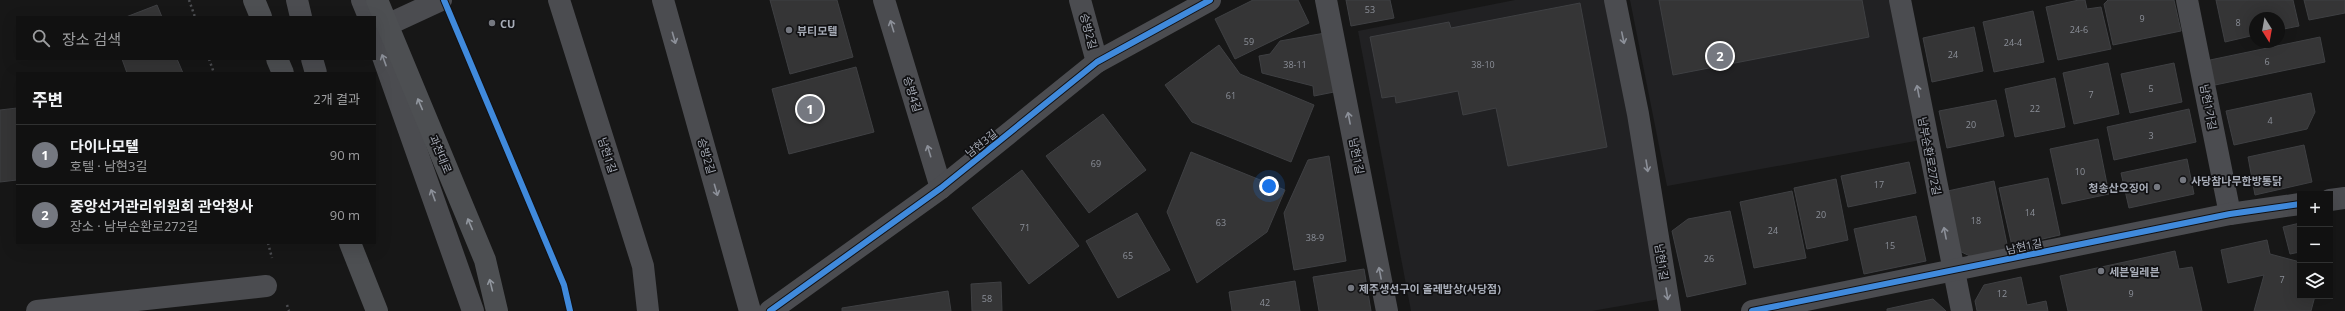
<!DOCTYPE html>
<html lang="ko">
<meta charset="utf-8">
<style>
:root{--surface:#111;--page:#1a1a1a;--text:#f1f3f6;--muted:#9c9d9f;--line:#303131;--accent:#757880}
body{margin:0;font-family:"Open Sans","Noto Sans KR",sans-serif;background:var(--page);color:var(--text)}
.controls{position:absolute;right:12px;bottom:12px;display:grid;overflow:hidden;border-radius:0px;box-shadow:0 4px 16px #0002}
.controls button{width:36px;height:36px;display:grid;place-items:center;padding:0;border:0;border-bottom:1px solid var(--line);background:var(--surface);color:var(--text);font:20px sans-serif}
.compass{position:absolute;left:2249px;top:12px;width:36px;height:36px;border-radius:50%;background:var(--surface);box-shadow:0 4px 16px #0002;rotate:169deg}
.you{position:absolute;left:1269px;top:186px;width:14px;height:14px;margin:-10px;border:3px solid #fff;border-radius:50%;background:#1a73e8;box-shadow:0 0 0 6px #1a73e833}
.badge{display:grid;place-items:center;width:26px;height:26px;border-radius:50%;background:var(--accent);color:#fff;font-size:13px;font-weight:700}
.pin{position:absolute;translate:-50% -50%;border:2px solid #fff;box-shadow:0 1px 4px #0006}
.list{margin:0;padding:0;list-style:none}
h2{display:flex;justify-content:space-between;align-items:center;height:52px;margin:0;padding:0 16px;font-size:17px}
h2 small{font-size:13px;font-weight:400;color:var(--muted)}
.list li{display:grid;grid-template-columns:26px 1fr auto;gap:12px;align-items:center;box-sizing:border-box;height:60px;padding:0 16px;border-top:1px solid var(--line)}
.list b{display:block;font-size:15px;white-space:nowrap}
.list p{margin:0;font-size:13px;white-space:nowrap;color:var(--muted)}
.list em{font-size:13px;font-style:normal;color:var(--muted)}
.icon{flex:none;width:22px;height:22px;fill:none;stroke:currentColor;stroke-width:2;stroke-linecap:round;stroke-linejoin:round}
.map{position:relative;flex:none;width:2345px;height:311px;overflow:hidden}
.search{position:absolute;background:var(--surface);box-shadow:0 4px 16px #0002;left:16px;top:16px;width:360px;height:44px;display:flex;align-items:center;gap:10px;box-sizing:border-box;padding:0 14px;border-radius:0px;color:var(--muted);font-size:15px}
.panel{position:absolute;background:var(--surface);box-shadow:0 4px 16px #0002;left:16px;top:72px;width:360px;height:172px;border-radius:0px}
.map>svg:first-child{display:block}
</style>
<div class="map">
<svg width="2345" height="311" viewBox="0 0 2345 311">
<rect width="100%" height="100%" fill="#171717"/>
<g fill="#212123">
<polygon points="1515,0 1606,0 1666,298 1592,311 1411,311 1358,31"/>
<polygon points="1630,0 1895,0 1921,140 1667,186"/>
</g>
<g fill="#353536" stroke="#3f4043">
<polygon points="770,0 837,0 853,57 790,74"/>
<polygon points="1253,0 1298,0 1309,23 1235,59 1215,19"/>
<polygon points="1346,0 1390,0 1394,18 1351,26"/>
<polygon points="1659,0 1862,0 1869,37 1673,75"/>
<polygon points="2079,0 2085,0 2087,9 2101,7 2111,49 2058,60 2046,7"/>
<polygon points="2108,0 2174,0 2181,31 2113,45 2104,4"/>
<polygon points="2216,0 2293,0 2299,26 2279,30 2279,18 2255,18 2255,35 2225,42"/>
<polygon points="2304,0 2345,0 2345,13 2309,20"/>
<polygon points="1580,3 1607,147 1508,166 1496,108 1463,115 1458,91 1396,103 1395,96 1382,98 1370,37 1449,22 1451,28"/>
<polygon points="157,5 162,17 126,17"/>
<polygon points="2033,11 2044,62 1994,72 1983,22"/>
<polygon points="1974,27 1983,71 1932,82 1923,38"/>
<polygon points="1325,33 1334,92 1314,96 1313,86 1262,73 1259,56 1270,54 1280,41"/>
<polygon points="2320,37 2325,62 2215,85 2210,60"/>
<polygon points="1219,45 1240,74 1314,105 1291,162 1192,122 1165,85"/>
<polygon points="122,59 177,59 183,73 127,73"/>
<polygon points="2108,63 2119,114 2074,124 2063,73"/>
<polygon points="2174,63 2182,102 2130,113 2121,74"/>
<polygon points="856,67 874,132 789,154 772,89"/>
<polygon points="2055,78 2065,127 2015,137 2005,89"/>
<polygon points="2311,93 2315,112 2307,129 2234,145 2226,111"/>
<polygon points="1996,100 2004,136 1947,148 1939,111"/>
<polygon points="17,108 17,180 0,182 0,110"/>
<polygon points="2189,109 2196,142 2114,160 2107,127"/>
<polygon points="1103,114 1146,170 1089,213 1046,156"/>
<polygon points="2098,139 2109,194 2062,204 2050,149"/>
<polygon points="2304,145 2312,182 2255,195 2248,157"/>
<polygon points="1191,152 1285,190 1267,232 1197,283 1167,212"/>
<polygon points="1329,156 1346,261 1294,270 1284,213 1308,160"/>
<polygon points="2187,159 2194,194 2129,208 2121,173"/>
<polygon points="1909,162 1916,193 1848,207 1841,176"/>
<polygon points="1022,170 1079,246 1029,284 972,208"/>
<polygon points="2048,178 2060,235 2012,246 1999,188"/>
<polygon points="1836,179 1848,240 1807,249 1794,188"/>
<polygon points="1994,181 2008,249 1972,257 1955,249 1943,192"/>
<polygon points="1792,191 1806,258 1754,268 1740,202"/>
<polygon points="1730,211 1746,284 1687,297 1672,231 1688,219"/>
<polygon points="1137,213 1170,270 1118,298 1086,241"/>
<polygon points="1916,216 1926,261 1864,274 1854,229"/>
<polygon points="2300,223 2300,252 2290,254 2283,227"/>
<polygon points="2267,240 2270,254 2300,262 2300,296 2315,296 2311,311 2254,311 2264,275 2228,283 2221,250"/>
<polygon points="2175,251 2179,269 2192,267 2202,311 2068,311 2060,276"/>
<polygon points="1364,269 1371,311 1319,311 1313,277"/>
<polygon points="2021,277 2027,305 2046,301 2048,311 1977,311 1975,301 1984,285"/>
<polygon points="1295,281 1300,311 1232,311 1229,292"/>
<polygon points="1001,282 1002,311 972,311 971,284"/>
<polygon points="948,291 951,311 842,311 842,308"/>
<polygon points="1933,299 1946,311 1887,311 1887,309"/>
</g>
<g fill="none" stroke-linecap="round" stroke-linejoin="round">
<g stroke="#4d4e52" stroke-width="2.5" stroke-dasharray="2 3" stroke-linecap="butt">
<polyline points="189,0 195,17"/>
<polyline points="209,59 214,73"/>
<polyline points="268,243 272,258"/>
<polyline points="287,305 289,311"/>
</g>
<g stroke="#4b4c50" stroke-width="22">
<polyline points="297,0 301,17"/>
<polyline points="362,0 369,17"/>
<polyline points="559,0 643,266 648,311"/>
<polyline points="663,0 750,311"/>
<polyline points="884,0 941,188"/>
<polyline points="1080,0 1097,62"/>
<polyline points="1326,0 1387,311"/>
<polyline points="1615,0 1638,114 1670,311"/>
<polyline points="1900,0 1962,311"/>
<polyline points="2187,0 2230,214"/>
<polyline points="387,25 441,0"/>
<polyline points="375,34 473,311"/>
<polyline points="312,59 316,73"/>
<polyline points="2330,200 2345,198"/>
<polyline points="37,311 266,286"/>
<polyline points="770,311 941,188 1097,62 1210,0"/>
<polyline points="1752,311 2230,214 2300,204"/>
</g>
<g stroke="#4d4f52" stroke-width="22">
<polyline points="254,0 261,17"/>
<polyline points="377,0 485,260 497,311"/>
<polyline points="277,59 283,73"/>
<polyline points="350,243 377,311"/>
</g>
<defs>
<g id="cycleway">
<polyline points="444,0 564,285 570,311"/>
<polyline points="770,311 941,188 1097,62 1210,0"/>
<polyline points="1752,311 2230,214 2300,204"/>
</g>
</defs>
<use href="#cycleway" stroke="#111113" stroke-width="8"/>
<use href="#cycleway" stroke="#408adc" stroke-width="6"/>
</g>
<defs><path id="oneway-shaft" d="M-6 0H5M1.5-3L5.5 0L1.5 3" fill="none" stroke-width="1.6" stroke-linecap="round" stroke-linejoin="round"/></defs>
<g stroke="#8c9099">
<use href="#oneway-shaft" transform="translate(892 26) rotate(-107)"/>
<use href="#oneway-shaft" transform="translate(674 38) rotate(74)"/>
<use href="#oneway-shaft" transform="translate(1623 38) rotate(78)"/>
<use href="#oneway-shaft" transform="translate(384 60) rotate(-110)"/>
<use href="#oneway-shaft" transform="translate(1918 91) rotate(-101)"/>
<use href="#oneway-shaft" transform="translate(1349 118) rotate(-101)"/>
<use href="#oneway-shaft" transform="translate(929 151) rotate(-107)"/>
<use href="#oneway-shaft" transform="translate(1647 166) rotate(81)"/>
<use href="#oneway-shaft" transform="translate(716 190) rotate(74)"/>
<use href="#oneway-shaft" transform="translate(433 195) rotate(-110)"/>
<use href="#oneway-shaft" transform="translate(1945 233) rotate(-101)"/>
<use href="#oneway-shaft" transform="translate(1380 273) rotate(-101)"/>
<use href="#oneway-shaft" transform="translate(1667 294) rotate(81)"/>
</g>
<g stroke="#91969e">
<use href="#oneway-shaft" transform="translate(420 104) rotate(-113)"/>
<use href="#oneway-shaft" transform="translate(470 224) rotate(-113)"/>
<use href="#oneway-shaft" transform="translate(491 285) rotate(-104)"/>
</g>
<g fill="#757880" stroke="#111113" stroke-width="1.5">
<circle cx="492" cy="23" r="4"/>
<circle cx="789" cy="30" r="4"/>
<circle cx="2183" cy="180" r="4"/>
<circle cx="2157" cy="187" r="4"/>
<circle cx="2101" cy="271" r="4"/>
<circle cx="1351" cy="288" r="4"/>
</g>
<g text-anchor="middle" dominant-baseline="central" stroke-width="3.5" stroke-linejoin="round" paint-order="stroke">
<g font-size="9" fill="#8b8f98">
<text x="1370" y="9">53</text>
<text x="2142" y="18">9</text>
<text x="2238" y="22">8</text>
<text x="2079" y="29">24-6</text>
<text x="1249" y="41">59</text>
<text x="2013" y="42">24-4</text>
<text x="1953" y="54">24</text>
<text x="2267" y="61">6</text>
<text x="1295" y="64">38-11</text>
<text x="1483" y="64">38-10</text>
<text x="2151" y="88">5</text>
<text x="2091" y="94">7</text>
<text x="1231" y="95">61</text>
<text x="2035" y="108">22</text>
<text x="2270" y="120">4</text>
<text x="1971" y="124">20</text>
<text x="2151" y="135">3</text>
<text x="1096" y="163">69</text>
<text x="2080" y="171">10</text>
<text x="1879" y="184">17</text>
<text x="2030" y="212">14</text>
<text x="1821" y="214">20</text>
<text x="1976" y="220">18</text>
<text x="1221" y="222">63</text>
<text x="1025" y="227">71</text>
<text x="1773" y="230">24</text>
<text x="1315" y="237">38-9</text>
<text x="1890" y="245">15</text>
<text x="1128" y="255">65</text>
<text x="1709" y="258">26</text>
<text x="2282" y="279">7</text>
<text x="2002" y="293">12</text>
<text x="2131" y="293">9</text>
<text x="987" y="298">58</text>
<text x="1265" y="302">42</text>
</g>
<g font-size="11" font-weight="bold" fill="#a8adb8" stroke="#111113" text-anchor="start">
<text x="500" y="23">CU</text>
<text x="797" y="30">뷰티모텔</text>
<text x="2191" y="180">사당참나무한방통닭</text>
<text x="2149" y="187" text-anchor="end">청송산오징어</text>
<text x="2109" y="271">세븐일레븐</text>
<text x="1359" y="288">제주생선구이 올레밥상(사당점)</text>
</g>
<g font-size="11" fill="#a8adb8" stroke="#111113">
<text transform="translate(1089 31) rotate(75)">승방2길</text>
<text transform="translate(913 94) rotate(73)">승방4길</text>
<text transform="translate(2209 107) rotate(79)">남현1가길</text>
<text transform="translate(981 143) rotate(-39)">남현3길</text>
<text transform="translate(441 154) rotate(67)">과천대로</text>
<text transform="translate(608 155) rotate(72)">남현1길</text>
<text transform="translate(707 156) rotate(74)">승방2길</text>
<text transform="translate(1357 156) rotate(79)">남현1길</text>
<text transform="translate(1930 156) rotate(79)">남부순환로272길</text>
<text transform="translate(2024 246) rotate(-12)">남현1길</text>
<text transform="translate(1662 262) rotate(81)">남현1길</text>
</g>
</g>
</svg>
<div class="controls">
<button>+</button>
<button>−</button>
<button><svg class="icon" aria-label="layers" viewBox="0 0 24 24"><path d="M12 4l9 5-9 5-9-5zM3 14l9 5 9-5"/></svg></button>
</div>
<svg class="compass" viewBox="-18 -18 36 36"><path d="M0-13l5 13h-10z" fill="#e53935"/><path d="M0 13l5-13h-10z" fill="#9c9d9f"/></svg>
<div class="you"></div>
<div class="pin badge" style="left:810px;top:109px">1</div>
<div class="pin badge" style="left:1720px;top:56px">2</div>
<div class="search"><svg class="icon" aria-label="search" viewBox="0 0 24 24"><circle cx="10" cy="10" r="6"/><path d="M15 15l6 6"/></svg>장소 검색</div>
<section class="panel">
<h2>주변<small>2개 결과</small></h2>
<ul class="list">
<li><span class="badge">1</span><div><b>다이나모텔</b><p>호텔 · 남현3길</p></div><em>90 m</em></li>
<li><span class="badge">2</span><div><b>중앙선거관리위원회 관악청사</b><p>장소 · 남부순환로272길</p></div><em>90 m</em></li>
</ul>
</section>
</div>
